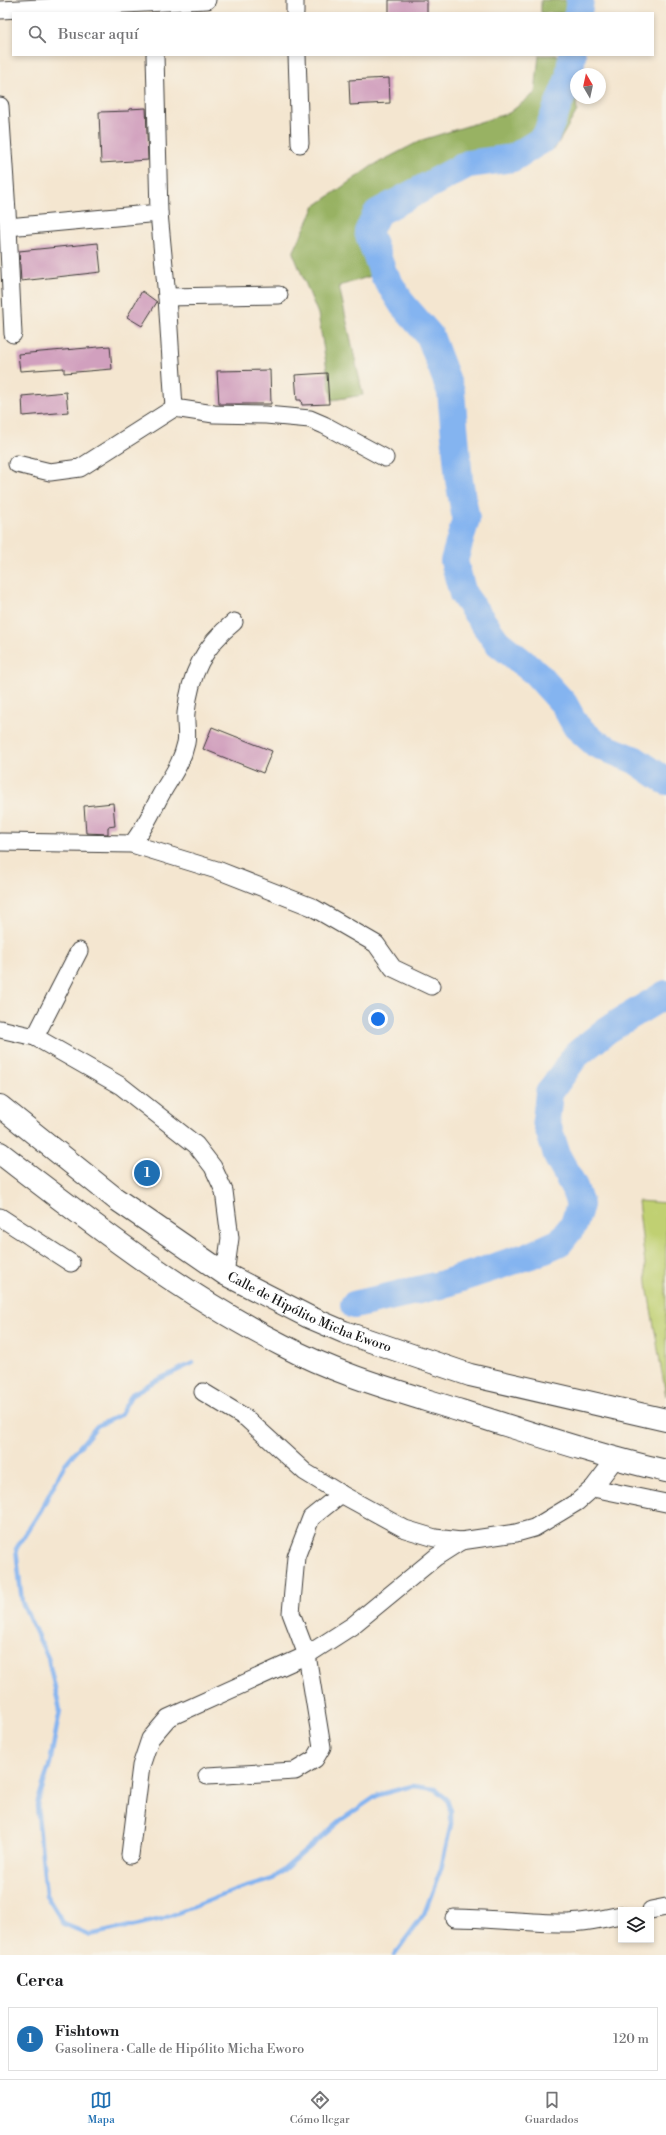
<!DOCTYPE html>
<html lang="es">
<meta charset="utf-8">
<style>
:root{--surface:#fff;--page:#f2f2f2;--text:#202124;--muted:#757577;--line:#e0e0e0;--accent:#1f6fb2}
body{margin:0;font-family:"Libre Bodoni",serif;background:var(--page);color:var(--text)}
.controls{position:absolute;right:12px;bottom:12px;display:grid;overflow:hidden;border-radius:0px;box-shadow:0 2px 6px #0003}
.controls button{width:36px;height:36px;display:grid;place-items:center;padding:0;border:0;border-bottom:1px solid var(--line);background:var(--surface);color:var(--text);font:20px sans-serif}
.compass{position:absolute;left:570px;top:68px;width:36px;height:36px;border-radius:50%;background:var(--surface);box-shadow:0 2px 6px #0003;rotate:351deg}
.you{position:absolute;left:378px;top:1019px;width:14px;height:14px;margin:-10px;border:3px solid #fff;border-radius:50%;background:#1a73e8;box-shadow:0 0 0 6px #1a73e833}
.badge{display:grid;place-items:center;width:26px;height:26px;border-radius:50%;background:var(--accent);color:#fff;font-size:13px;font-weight:700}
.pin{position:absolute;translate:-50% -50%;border:2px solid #fff;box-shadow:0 1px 4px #0006}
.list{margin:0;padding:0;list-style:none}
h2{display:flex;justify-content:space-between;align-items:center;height:52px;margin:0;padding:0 16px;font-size:17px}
h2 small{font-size:13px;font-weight:400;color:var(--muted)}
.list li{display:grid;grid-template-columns:26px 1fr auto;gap:12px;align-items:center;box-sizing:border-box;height:64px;margin:0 8px 8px;padding:0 8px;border:1px solid var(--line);border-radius:0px}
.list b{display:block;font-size:15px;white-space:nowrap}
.list p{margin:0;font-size:13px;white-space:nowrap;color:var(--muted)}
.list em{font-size:13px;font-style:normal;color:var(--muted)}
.icon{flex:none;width:22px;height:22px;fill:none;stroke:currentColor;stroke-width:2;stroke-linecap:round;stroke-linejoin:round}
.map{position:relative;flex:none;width:666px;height:1955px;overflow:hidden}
.search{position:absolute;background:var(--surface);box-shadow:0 2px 6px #0003;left:12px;right:12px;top:12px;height:44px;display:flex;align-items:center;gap:10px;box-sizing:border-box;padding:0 14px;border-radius:0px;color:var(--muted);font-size:15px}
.sheet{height:124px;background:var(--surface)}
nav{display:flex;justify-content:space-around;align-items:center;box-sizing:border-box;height:56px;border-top:1px solid var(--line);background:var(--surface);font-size:11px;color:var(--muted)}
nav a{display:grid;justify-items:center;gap:2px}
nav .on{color:var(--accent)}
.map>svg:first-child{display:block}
</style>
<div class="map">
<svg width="666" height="1955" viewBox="0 0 666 1955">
<rect width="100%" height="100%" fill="#f7f3e8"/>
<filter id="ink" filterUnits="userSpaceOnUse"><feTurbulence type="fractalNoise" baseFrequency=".025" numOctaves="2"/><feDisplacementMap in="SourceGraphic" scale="8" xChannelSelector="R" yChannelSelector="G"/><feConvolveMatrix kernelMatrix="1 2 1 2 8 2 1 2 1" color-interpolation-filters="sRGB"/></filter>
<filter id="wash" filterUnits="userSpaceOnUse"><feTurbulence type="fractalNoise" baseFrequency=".012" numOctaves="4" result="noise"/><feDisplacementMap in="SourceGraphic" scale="16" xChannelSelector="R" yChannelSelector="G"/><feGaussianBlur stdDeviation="0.9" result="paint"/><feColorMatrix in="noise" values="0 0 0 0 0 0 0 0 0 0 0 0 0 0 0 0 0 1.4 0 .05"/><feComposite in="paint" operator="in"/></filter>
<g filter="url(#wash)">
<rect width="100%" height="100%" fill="#f4e6d0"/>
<polygon fill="#c0d072" stroke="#6e7647" points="638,1201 666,1203 666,1396 648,1291"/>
<g fill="#98b264" stroke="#5a6740">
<polygon points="541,0 579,0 577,13 541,13"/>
<polygon points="539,55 572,55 577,111 555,148 498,162 443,186 380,201 372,224 384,272 339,286 363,395 332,400 318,314 293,253 315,206 372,166 422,140 509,113 535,93"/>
</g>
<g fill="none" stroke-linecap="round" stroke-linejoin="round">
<polyline stroke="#84b4f0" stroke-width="4.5" points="193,1363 155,1381 132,1394 120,1415 97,1426 65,1464 41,1510 16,1549 22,1602 48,1658 60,1710 50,1763 37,1805 46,1895 64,1924 90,1935 162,1919 234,1891 273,1879 341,1820 378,1795 412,1786 435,1789 447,1799 451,1811 451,1824 441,1869 424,1914 394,1955"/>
<g stroke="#84b4f0" stroke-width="28">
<polyline points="578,13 580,0"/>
<polyline points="572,55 569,78 545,138 513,158 468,164 377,213 368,232 384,275 403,305 430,336 451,392 459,480 466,519 454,561 463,594 497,642 536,673 564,704 576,726 596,744 635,760 666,781"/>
<polyline points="354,1305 440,1285 534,1254 560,1242 574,1224 580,1205 574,1187 558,1158 546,1121 549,1093 576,1055 607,1030 666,994"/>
</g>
</g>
<g id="blocks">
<g fill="#d1a0be">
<rect x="389" y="0" width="38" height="13"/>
<polygon points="389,78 390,103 350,105 349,80"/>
<polygon points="146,108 148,160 101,163 99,112 129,111 129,109"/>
<polygon points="98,243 101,272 21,281 19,251"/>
<polygon points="142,291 157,302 142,326 127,317"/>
<polygon points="110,346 112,369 64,373 64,368 20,371 18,354"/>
<polygon points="270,370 271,404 219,404 217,371"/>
<polygon points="327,373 329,404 302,405 301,400 297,400 295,375"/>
<polygon points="66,392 68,412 23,416 22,396"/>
<polygon points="212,727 272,751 263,773 203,749"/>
<polygon points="113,803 115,826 108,827 108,834 86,833 84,806"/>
</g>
</g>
</g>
<g filter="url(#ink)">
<use href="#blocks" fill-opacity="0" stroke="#3c3a37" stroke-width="1"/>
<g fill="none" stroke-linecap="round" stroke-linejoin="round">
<defs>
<g id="minor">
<polyline points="295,0 295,13"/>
<polyline points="0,10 207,0"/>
<polyline points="155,55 159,213 167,297 174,408"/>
<polyline points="297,55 300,144"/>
<polyline points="0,106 8,227 13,334"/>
<polyline points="8,227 159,213"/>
<polyline points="167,297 279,295"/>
<polyline points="17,464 50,472 80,468 174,408 214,414 266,415 310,419 324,425 385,458"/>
<polyline points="0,842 132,844 220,871 312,907 376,944 393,968 431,986"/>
<path d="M132 844C143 830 150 816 158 800 168 780 181 767 186 743 188 734 185 723 186 713 190 674 204 646 234 622"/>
<polyline points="0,1029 35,1037 121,1086 196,1145 213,1167 224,1191 230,1238 225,1274"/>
<polyline points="35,1037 79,951"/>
<polyline points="0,1217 71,1263"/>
<polyline points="203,1392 246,1418 305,1472 341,1494 405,1529 435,1538 461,1541 516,1533 534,1528 577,1502 593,1488 615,1459"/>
<polyline points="593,1488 666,1503"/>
<polyline points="207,1776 295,1771 315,1759 322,1747 307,1655 291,1613 296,1557 311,1518 341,1494"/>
<polyline points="130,1855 141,1766 150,1739 168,1718 307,1655 352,1626 436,1557 461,1541"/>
<polyline points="651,1910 666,1907"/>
<path d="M454 1918C490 1918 527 1923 563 1923 583 1923 602 1919 621 1915"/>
</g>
<g id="primary">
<path id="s1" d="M0 1106 116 1199 225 1274 309 1317 344 1332 470 1375 666 1420"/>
<path d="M0 1153C90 1222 180 1293 282 1345 338 1375 401 1392 461 1411 529 1432 596 1455 666 1471"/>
</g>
</defs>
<use href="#minor" stroke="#3c3a37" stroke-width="19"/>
<use href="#primary" stroke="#3c3a37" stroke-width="24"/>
<use href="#minor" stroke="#fff" stroke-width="17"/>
<use href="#primary" stroke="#fff" stroke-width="22"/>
</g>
</g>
<g text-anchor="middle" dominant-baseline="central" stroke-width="4" stroke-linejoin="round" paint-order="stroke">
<g font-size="13" fill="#1c1c1c" stroke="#f7f3e8">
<text stroke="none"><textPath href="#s1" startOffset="374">Calle de Hipólito Micha Eworo</textPath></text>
</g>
</g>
</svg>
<div class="controls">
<button><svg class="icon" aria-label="layers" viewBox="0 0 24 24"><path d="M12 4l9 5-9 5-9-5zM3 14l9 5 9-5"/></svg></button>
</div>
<svg class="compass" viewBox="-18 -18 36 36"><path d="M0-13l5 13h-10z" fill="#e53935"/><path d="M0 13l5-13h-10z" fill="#757577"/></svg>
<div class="you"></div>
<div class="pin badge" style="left:147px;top:1173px">1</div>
<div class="search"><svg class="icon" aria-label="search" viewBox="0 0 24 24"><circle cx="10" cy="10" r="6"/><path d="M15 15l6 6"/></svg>Buscar aquí</div>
</div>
<section class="sheet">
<h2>Cerca<small></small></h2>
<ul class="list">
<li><span class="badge">1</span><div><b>Fishtown</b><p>Gasolinera · Calle de Hipólito Micha Eworo</p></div><em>120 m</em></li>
</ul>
</section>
<nav>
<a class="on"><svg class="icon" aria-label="map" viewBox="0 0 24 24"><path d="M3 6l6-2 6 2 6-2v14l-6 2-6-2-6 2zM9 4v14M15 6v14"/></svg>Mapa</a>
<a><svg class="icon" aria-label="directions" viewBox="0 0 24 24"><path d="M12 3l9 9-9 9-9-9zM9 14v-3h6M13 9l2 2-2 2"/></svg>Cómo llegar</a>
<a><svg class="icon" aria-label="saved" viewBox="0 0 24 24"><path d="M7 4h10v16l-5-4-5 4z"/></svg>Guardados</a>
</nav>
